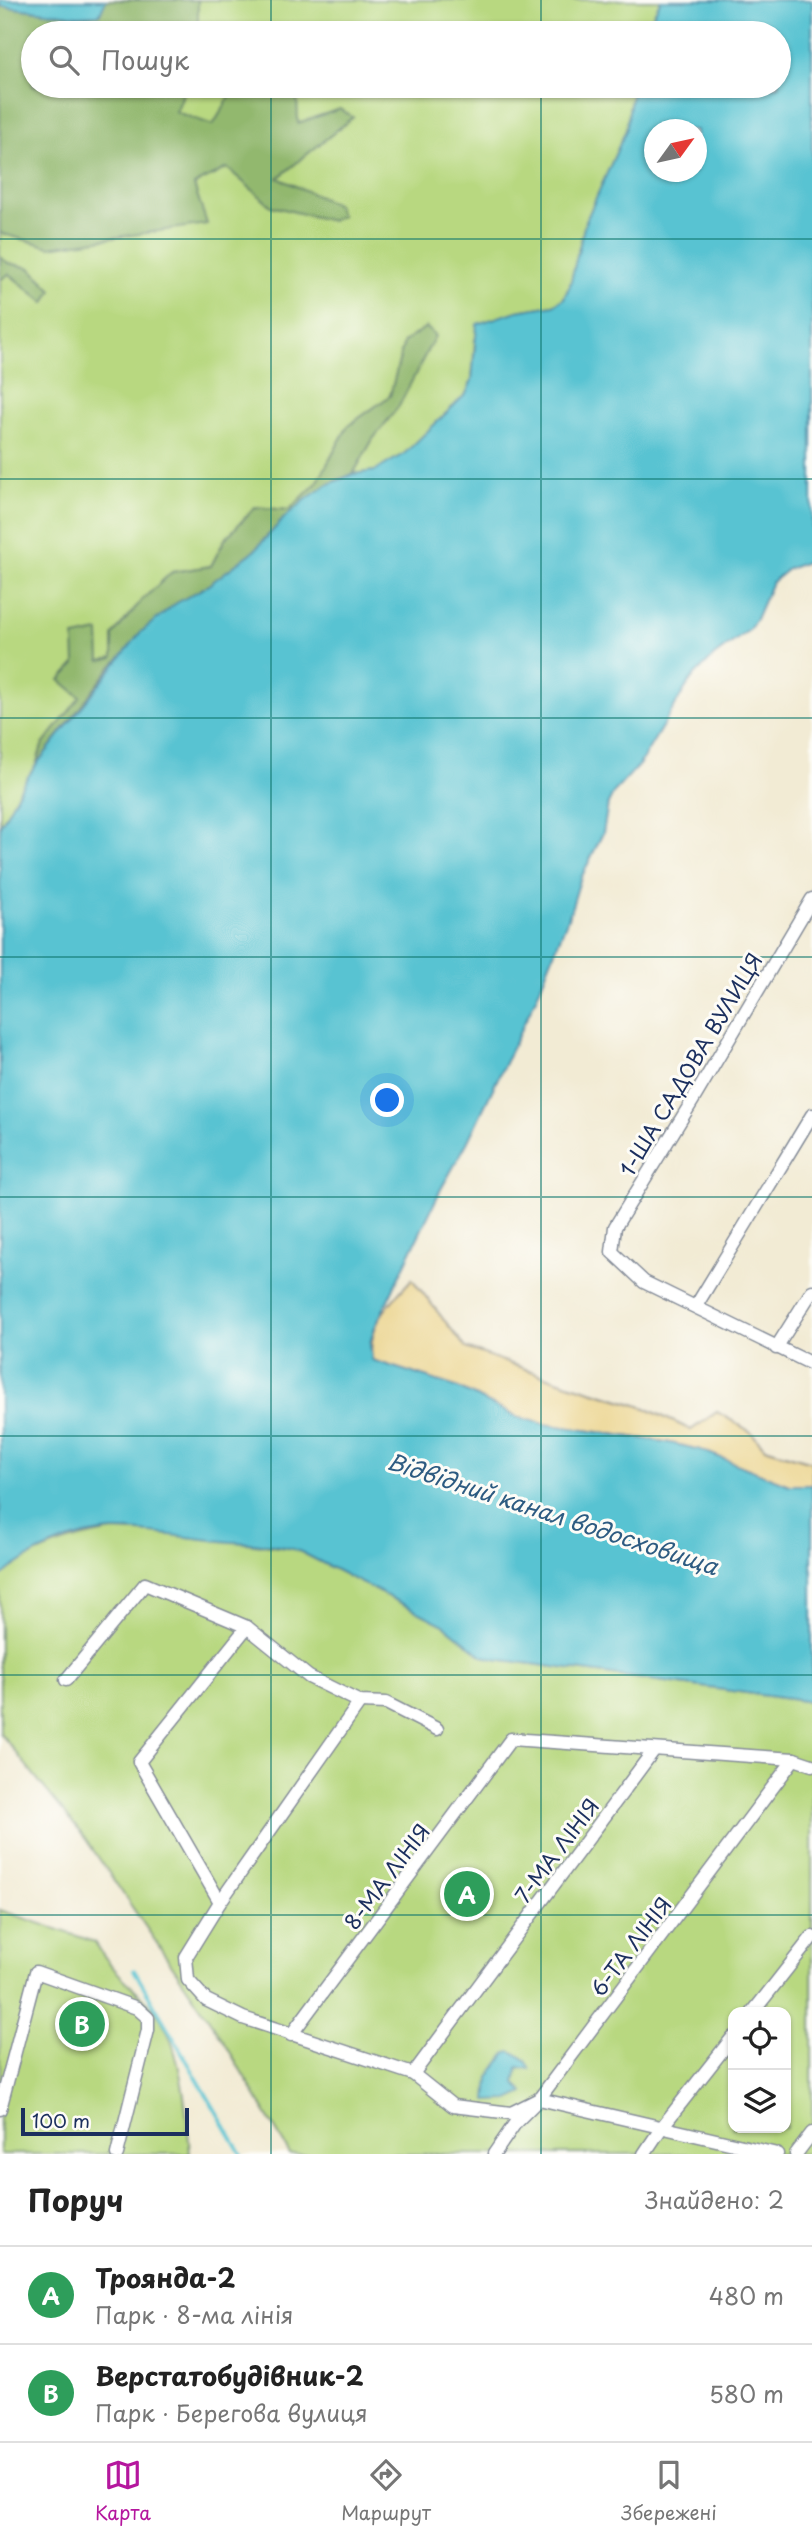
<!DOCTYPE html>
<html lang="uk">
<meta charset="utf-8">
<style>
:root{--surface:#fff;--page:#f6f6f6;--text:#222;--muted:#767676;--line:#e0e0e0;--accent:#b5179e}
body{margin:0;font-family:"Playpen Sans",sans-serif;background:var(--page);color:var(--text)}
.controls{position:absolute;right:21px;bottom:21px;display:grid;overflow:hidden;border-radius:14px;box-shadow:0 2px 5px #0004}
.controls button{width:63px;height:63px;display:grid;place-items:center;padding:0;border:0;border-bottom:2px solid var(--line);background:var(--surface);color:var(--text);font:35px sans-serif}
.compass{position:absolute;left:644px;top:119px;width:63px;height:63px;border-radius:50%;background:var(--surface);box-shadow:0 2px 5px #0004;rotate:57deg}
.scale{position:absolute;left:21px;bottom:18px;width:168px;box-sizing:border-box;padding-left:7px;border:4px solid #1b2f5e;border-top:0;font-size:19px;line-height:24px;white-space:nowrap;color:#1b2f5e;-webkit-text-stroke:5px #fdfcf7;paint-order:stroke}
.you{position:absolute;left:388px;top:1101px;width:24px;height:24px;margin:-18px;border:5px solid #fff;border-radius:50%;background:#1a73e8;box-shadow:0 0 0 10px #1a73e833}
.badge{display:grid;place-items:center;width:46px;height:46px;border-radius:50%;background:var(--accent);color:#fff;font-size:23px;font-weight:700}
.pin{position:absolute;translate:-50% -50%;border:4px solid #fff;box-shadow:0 2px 7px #0006}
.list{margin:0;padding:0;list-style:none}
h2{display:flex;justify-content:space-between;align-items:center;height:91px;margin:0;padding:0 28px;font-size:30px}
h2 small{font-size:23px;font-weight:400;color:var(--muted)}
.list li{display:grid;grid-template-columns:46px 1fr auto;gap:21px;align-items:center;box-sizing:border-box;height:98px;padding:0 28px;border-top:2px solid var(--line)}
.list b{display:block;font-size:26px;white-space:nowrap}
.list p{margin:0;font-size:23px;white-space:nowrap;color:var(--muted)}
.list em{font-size:23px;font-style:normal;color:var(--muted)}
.icon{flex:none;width:38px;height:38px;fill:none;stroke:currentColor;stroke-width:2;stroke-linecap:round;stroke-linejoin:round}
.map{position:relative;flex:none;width:812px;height:2154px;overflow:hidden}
.search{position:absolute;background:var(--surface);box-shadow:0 2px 5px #0004;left:21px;right:21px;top:21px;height:77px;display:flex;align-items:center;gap:18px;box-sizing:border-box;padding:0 24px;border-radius:38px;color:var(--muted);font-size:26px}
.sheet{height:287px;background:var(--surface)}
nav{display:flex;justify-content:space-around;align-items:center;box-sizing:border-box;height:98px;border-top:2px solid var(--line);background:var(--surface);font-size:19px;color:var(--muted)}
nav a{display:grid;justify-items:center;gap:4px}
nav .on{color:var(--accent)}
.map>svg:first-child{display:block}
</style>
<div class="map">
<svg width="812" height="2154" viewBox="0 0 812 2154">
<rect width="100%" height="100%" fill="#fdfcf7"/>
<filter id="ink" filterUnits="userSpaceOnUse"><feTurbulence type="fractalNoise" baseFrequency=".0143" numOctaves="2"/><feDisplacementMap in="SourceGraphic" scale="14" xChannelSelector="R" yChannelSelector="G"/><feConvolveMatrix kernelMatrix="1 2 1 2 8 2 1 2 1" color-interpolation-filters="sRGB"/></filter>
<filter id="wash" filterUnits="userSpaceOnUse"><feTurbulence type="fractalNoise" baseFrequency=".00686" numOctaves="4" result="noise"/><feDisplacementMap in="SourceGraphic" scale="28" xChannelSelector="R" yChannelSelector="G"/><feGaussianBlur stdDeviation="1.57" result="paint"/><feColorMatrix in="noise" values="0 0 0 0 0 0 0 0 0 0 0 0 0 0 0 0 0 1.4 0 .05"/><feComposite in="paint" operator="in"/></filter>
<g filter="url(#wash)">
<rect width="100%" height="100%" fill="#f2ebd4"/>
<g fill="#b8d880" stroke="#6a846f" stroke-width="2" fill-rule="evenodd">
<polygon points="198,0 661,0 644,33 198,33"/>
<polygon points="186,86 236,86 214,126 176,112"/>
<polygon points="251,86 633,86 626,130 585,223 570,285 564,298 554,305 517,311 475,339 472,380 466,394 405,453 375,471 353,474 373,439 399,406 434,336 426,327 404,342 390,396 348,426 317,483 289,510 255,507 225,539 211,566 172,572 141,601 114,635 113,658 100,662 81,697 42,746 36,765 23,784 0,826 0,280 9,274 45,303 52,290 30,268 8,263 0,257 0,233 206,224 194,185 227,167 271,206 341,216 337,205 277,178 352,118 340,109 298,123"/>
<path d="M112 1531 162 1533 295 1549 444 1625 483 1656 495 1659 812 1702V2154H290L223 2040 85 1838 0 1733V1577C32 1549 71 1539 112 1531ZM733 2012H786V2128H733Z"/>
<path d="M0 1910 95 1942C113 1974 135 1986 156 2012 181 2042 187 2115 190 2154H0Z"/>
</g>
<g fill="#92b86e" stroke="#567466" stroke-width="2">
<polygon points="106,0 198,0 198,33 33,33 33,86 186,86 176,112 213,125 236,86 251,86 268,97 297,92 298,123 340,109 353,117 278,178 337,205 341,216 331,221 271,206 227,168 194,185 207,224 50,247 0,233 0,6 78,16 99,15"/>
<polygon points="0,257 8,263 30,268 52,290 45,303 9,274 0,280"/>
<polygon points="426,327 435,336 399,406 373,439 353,474 327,485 267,536 254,551 207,586 175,604 111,667 36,765 42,746 80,697 60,680 75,664 74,637 99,632 100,661 113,658 113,635 141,601 172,572 211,566 225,539 255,507 289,510 317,483 348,426 390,396 404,342"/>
</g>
<path fill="#eeda9e" stroke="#84847e" stroke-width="2" d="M412 1279 466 1348 565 1383 643 1407 691 1430 717 1412 751 1432 765 1448 812 1462V1485H789L701 1450 666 1442 544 1424 517 1417 456 1387 372 1360C367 1324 389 1304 412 1279Z"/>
<g fill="#58c3d2" stroke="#3a7998" stroke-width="2" fill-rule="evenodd">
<polygon points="0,0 106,0 99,15 78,16 0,6"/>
<path d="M661 0H812V560L788 569 772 582 756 619 749 630 714 656 691 679 639 765 614 792 608 804 603 833 580 880 570 913 536 998 467 1143 441 1189 374 1329 370 1344 372 1360 456 1387 517 1417 544 1424 666 1442 701 1450 789 1485H812V1702L495 1659 483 1656 444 1625 301 1552C277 1542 246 1544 221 1541 185 1538 149 1530 113 1531 74 1533 29 1552 0 1577V826L23 784 36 765 141 632 175 604 207 586 254 551 286 516 309 497 327 485 353 474 375 471 405 453 466 394 472 380 477 324 517 311 553 305 564 298 570 285 585 223 626 130 633 86H779V33H644ZM654 130H696V172H654Z"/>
<path d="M510 2051C518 2054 528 2060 530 2069L518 2067 515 2083 524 2093 509 2100 487 2101 489 2077 506 2053Z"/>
</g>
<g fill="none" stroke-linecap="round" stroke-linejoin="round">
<polyline stroke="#58c3d2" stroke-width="3.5" points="134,1970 241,2154"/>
</g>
</g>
<g filter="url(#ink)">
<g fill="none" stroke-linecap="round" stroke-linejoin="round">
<defs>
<g id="minor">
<polyline points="812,899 693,1100 615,1227 612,1252 644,1282 812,1364"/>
<polyline points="696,1306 812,1115"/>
<polyline points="776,1348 812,1291"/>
<polyline points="66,1680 145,1584 247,1627 309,1677 360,1702 386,1703 437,1729"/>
<polyline points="360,1702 220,1902 186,1957 188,1980 206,2000 243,2018 413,2074 453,2106 511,2113 539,2099 777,2154"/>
<polyline points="220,1902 139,1762 247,1627"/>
<polyline points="753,2012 812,1937"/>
<polyline points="291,2035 511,1739 794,1759 812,1765"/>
<polyline points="413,2074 654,1750"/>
<polyline points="0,2109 36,1972 137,2008 148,2018 148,2030 117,2154"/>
<polyline points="494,2154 516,2122 539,2099 794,1759"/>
<polyline points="644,2154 662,2127 733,2037"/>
<polyline points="796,2154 812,2133"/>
</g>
</defs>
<use href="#minor" stroke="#868d99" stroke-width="15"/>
<use href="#minor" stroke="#fff" stroke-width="12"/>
</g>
</g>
<path fill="none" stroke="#0f766e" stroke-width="2" stroke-opacity="0.55" d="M271 0V33M541 0V33M271 86V2154M541 86V2154M0 239H812M0 479H812M0 718H812M0 957H812M0 1197H812M0 1436H812M0 1675H812M0 1915H812"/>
<g text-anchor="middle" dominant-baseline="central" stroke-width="6" stroke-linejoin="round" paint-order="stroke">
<g font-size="21" fill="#1b2f5e" stroke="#fdfcf7">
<text transform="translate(690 1064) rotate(-59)">1-ША САДОВА ВУЛИЦЯ</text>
<text transform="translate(556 1850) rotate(-53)">7-МА ЛІНІЯ</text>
<text transform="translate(386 1876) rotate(-53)">8-МА ЛІНІЯ</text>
<text transform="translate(630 1946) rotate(-53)">6-ТА ЛІНІЯ</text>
</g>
<g font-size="23" font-style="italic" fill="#2d5b81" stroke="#fdfcf7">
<text transform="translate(553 1513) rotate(18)">Відвідний канал водосховища</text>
</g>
</g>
</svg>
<div class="controls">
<button><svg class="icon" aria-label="locate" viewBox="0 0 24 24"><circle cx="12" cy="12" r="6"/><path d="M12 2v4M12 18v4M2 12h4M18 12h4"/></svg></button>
<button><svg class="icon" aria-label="layers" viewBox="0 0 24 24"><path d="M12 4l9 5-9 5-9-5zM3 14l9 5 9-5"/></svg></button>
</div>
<svg class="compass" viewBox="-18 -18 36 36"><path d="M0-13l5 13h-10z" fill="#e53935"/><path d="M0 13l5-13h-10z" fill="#767676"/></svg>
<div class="scale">100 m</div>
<div class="you"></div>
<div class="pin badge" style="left:467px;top:1894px;background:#2e9e5b">A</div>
<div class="pin badge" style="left:82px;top:2024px;background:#2e9e5b">B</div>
<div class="search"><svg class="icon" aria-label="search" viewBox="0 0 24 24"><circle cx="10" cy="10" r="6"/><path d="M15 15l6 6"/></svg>Пошук</div>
</div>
<section class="sheet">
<h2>Поруч<small>Знайдено: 2</small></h2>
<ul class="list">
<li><span class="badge" style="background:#2e9e5b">A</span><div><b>Троянда-2</b><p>Парк · 8-ма лінія</p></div><em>480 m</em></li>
<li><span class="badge" style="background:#2e9e5b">B</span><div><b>Верстатобудівник-2</b><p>Парк · Берегова вулиця</p></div><em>580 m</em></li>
</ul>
</section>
<nav>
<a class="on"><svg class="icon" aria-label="map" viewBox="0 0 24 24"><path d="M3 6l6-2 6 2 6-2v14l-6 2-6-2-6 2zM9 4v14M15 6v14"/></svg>Карта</a>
<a><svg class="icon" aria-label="directions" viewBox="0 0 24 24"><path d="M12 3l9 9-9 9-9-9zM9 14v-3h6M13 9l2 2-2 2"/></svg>Маршрут</a>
<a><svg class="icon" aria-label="saved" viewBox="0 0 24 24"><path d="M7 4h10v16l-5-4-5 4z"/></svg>Збережені</a>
</nav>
